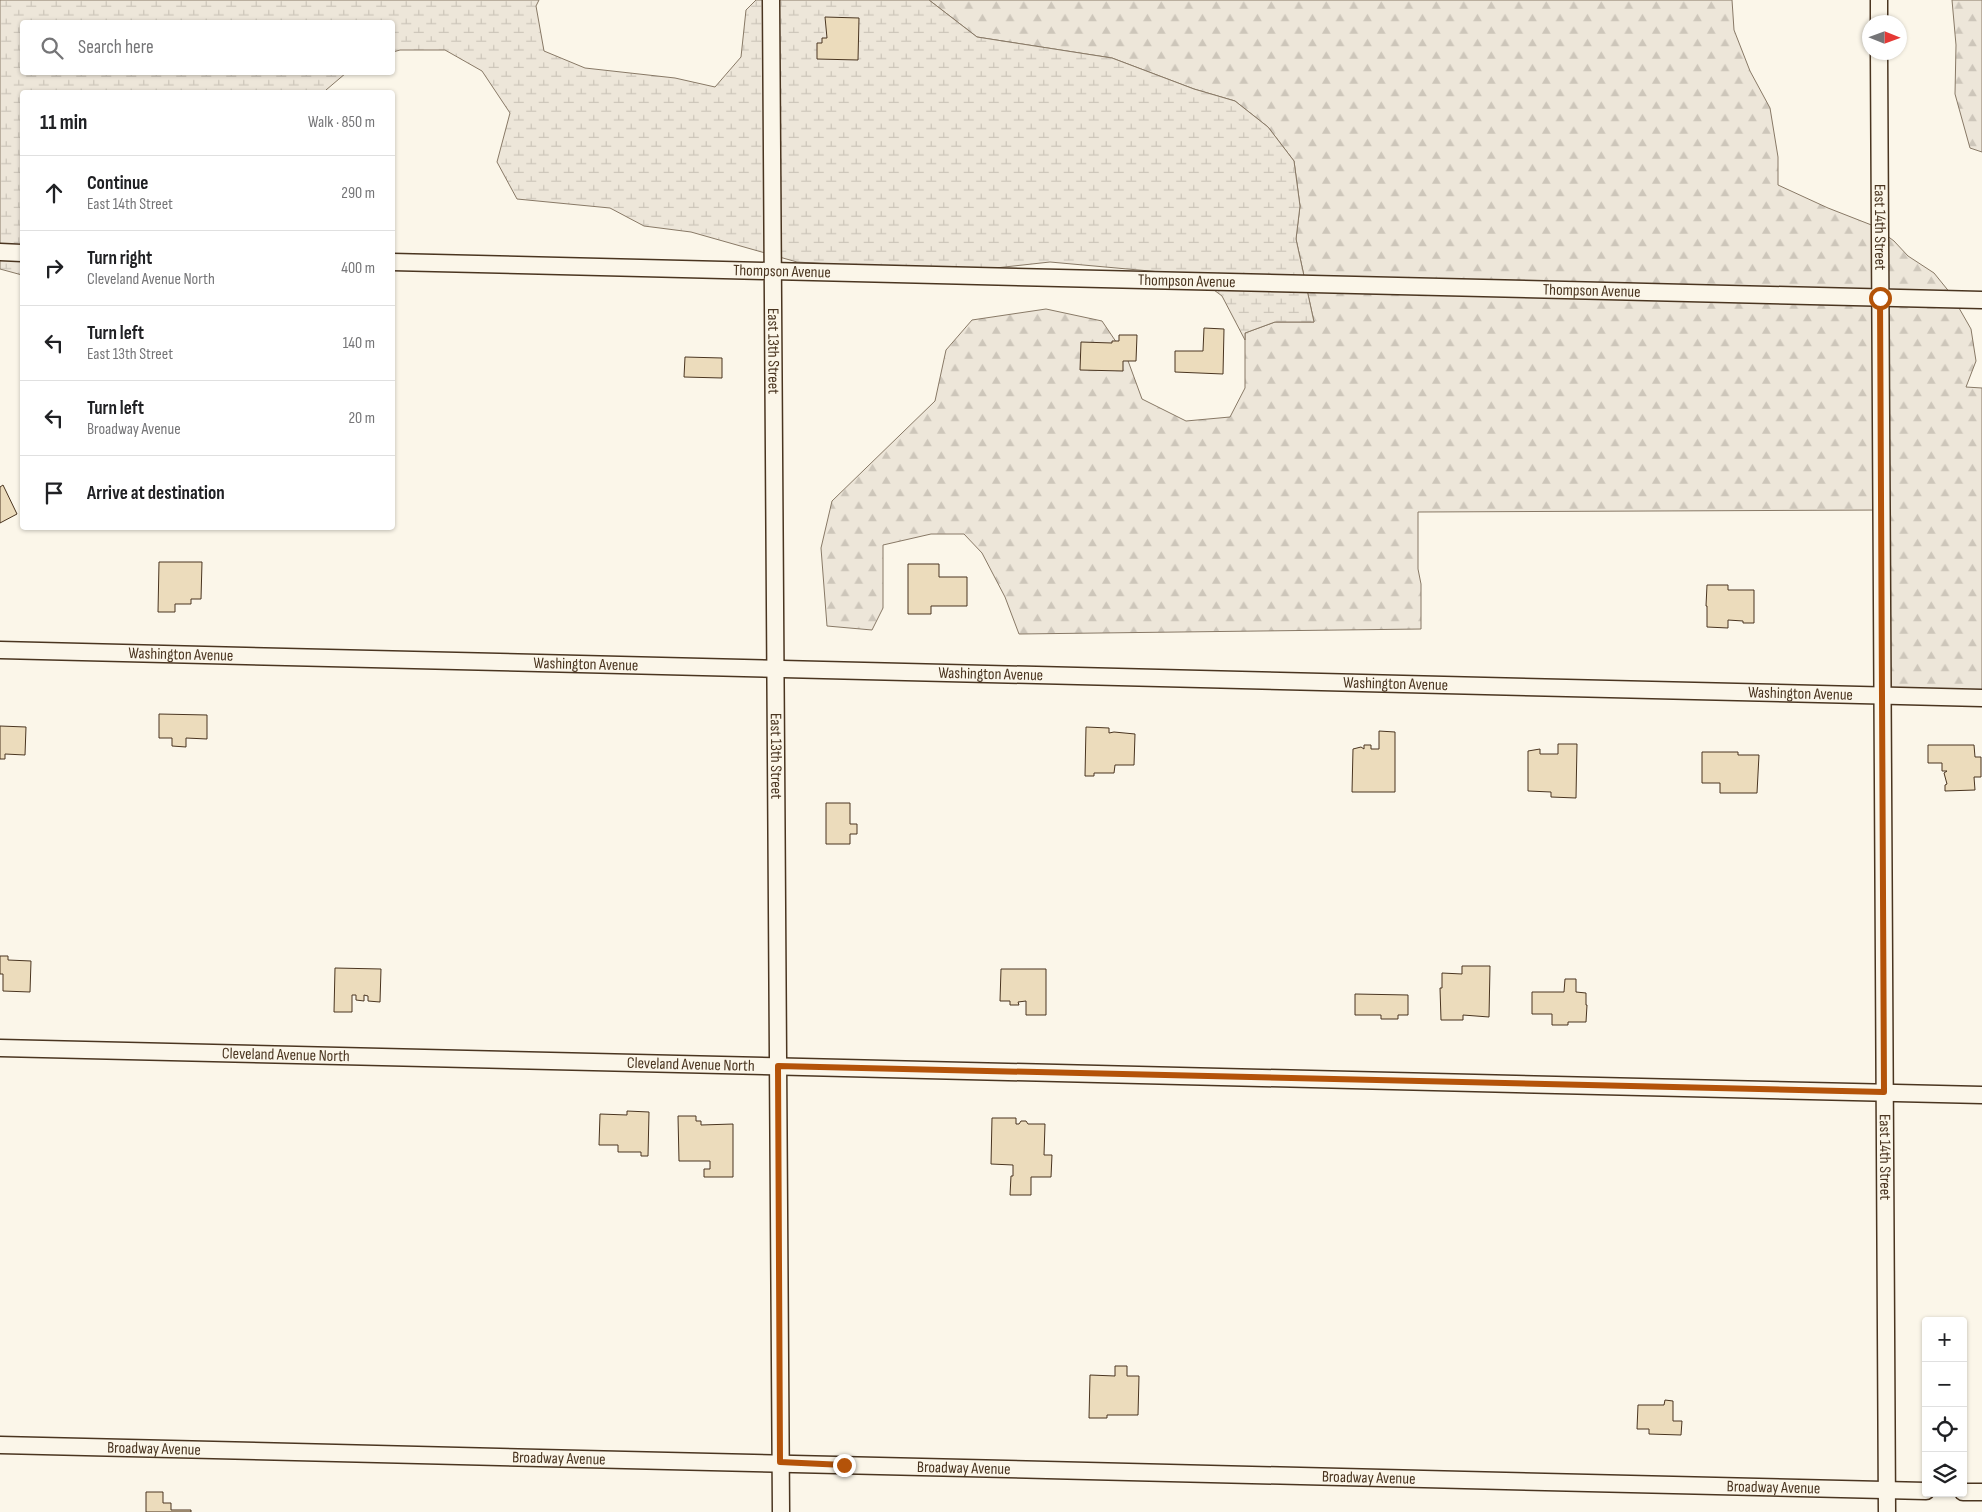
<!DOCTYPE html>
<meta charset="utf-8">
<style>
:root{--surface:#fff;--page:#f6f6f6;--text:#202124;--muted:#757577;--line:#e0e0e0}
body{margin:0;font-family:"Sofia Sans Condensed",sans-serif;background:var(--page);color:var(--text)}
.controls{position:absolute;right:15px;bottom:15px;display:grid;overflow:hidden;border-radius:5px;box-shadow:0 1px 4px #0004}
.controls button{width:45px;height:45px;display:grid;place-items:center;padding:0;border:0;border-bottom:1px solid var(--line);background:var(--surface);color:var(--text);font:25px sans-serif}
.compass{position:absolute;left:1862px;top:15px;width:45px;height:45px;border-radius:50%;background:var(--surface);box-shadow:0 1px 4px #0004;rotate:91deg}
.stop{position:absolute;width:15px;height:15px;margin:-11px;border:4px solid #b45309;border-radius:50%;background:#fff}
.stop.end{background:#b45309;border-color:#fff;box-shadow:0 1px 5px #0008}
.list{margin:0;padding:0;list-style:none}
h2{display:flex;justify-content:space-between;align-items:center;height:65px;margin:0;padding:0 20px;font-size:21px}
h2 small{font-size:16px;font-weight:400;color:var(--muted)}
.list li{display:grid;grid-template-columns:32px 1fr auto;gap:15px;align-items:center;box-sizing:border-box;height:75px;padding:0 20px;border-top:1px solid var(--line)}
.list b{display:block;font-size:19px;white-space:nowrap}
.list p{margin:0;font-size:16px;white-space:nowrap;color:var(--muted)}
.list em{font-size:16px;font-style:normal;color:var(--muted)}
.icon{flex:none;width:28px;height:28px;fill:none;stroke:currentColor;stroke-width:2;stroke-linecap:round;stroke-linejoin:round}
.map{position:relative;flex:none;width:1982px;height:1512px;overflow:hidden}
.search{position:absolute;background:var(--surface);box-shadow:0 1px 4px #0004;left:20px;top:20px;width:375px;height:55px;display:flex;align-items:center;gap:12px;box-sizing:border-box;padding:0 18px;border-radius:5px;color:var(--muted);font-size:19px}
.panel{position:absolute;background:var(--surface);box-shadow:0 1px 4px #0004;left:20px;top:90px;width:375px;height:440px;border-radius:5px}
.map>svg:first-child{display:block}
</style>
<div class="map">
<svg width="1982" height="1512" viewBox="0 0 1982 1512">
<defs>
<pattern id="forest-firs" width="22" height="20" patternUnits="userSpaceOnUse" patternTransform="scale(1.25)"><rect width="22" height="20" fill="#ede6d9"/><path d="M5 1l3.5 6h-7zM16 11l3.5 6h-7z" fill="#cdc6ba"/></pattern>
<pattern id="wetland-marsh" width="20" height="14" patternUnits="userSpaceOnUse" patternTransform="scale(1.25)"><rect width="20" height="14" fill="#ede6d9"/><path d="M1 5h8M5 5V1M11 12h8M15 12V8" fill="none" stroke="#cdc6ba"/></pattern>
</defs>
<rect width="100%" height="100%" fill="#fbf6e9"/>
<g fill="url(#forest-firs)" stroke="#887966">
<polygon points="929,0 1732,0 1734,30 1750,71 1770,108 1778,157 1778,185 1828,208 1874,226 1894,241 1908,256 1934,273 1951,294 1971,329 1976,361 1966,387 1982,388 1982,694 1874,691 1884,510 1418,512 1418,569 1421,584 1421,629 1019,634 1005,597 982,553 964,534 931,534 883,545 883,608 872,630 827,626 821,548 832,501 935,401 946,350 972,320 1046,309 1102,321 1127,358 1142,399 1186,421 1230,417 1245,388 1245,333 1275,322 1314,322 1296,239 1300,206 1294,161 1268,127 1235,101 1194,89 1112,58 977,37"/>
<polygon points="1952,0 1982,0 1982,152 1970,148 1955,94 1956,45"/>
</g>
<polygon fill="url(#wetland-marsh)" stroke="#887966" points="0,0 539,0 536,6 544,51 585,68 675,78 715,87 741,57 746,10 756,0 929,0 977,37 1112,58 1194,89 1235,101 1268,127 1294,161 1300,206 1296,239 1314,322 1275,322 1245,333 1245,340 1222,296 1194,275 1050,262 959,272 797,262 691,232 644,226 610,208 517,199 497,162 510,113 482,71 445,50 400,50 393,52 392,22 22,22 22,72 346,73 326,90 325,92 22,92 22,275 0,269"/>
<g fill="#ecdcbc" stroke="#4a3520">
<polygon points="825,17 859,18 858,60 817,59 817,43 822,43 822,38 827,38"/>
<polygon points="1204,328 1224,329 1223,374 1175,372 1175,351 1203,351"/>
<polygon points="1119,335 1137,335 1136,361 1123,361 1123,371 1080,370 1081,342 1112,343 1112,341 1119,341"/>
<polygon points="685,357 722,358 722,378 684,377"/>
<polygon points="3,485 17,514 0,523 0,487"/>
<polygon points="159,562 202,562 201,599 191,599 191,604 175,604 175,612 158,612"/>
<polygon points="908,564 939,564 939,577 967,577 967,606 931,606 931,614 908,614"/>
<polygon points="1707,585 1728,585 1728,590 1754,590 1754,623 1743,623 1743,621 1728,620 1728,628 1707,627 1707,606 1706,606"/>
<polygon points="159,714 207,715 207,739 186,738 186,747 172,746 172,738 159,738"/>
<polygon points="0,726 26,727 25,755 5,754 5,759 0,759"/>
<polygon points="1086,727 1109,728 1109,733 1114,732 1135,734 1134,765 1115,765 1114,773 1094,773 1094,776 1085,776"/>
<polygon points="1379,731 1395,732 1395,792 1352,792 1353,749 1361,747 1364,749 1364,745 1371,745 1371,749 1379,749"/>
<polygon points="1558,744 1577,744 1576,798 1551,797 1551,792 1528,791 1528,751 1540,749 1540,754 1558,754"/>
<polygon points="1928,745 1974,745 1975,757 1981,757 1981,777 1974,777 1975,790 1945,791 1945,785 1947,784 1944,773 1947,771 1942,771 1942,763 1928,763"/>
<polygon points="1702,752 1738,752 1738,755 1759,755 1757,793 1720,793 1720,783 1702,783"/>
<polygon points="826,803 850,803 850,824 857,824 857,834 850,834 850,844 826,844"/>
<polygon points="0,956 8,956 8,960 31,961 30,992 3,991 3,974 0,974"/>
<polygon points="1462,966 1490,966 1489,1017 1463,1015 1463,1020 1441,1020 1440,988 1442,988 1442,973 1462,974"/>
<polygon points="335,968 381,969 380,1002 368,1001 368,996 364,995 364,1001 356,1000 356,995 352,995 352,1012 334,1012"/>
<polygon points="1001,969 1046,969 1046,1015 1026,1015 1026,1001 1018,1002 1019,1005 1010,1005 1010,1001 1000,1001"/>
<polygon points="1565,979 1576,979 1576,992 1586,993 1586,1005 1587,1005 1586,1022 1568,1022 1568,1025 1552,1025 1552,1014 1532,1014 1532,992 1564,992"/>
<polygon points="1355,994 1408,995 1408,1015 1398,1015 1398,1019 1381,1019 1381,1015 1355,1015"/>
<polygon points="627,1111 649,1112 648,1156 641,1156 641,1152 618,1152 618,1145 599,1145 600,1114 627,1115"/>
<polygon points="678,1116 696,1116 696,1121 701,1121 701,1125 733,1124 733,1177 704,1177 704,1169 710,1169 710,1161 679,1161"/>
<polygon points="992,1118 1016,1118 1016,1124 1019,1124 1021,1121 1026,1121 1028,1124 1045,1124 1044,1155 1052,1155 1051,1177 1031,1177 1031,1195 1010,1195 1011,1176 1013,1176 1013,1165 991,1164"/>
<polygon points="1115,1366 1127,1366 1127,1376 1139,1376 1138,1415 1107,1415 1107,1418 1089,1418 1090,1375 1115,1376"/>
<polygon points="1665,1400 1673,1401 1673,1421 1682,1421 1681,1435 1649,1434 1649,1429 1637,1429 1638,1405 1664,1405"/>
<polygon points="146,1492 163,1492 163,1503 171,1503 171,1510 191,1510 191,1512 146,1512"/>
</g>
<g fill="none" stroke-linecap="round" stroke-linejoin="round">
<defs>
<g id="street">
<path id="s1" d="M771 0 781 1512"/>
<polyline points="1879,0 1879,22"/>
<path id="s2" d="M1879 52 1887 1512"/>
<polyline points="0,252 22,253"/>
<path id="s3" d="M392 262 1982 300"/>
<path id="s4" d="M0 650 1982 698"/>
<path id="s5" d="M0 1048 1982 1095"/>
<path id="s6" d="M0 1445 1926 1491"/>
<polyline points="1963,1492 1982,1492"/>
</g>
</defs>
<use href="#street" stroke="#4a3520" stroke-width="19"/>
<use href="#street" stroke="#fbf6e9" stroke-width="16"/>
</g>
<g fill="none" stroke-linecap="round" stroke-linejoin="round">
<polyline stroke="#b45309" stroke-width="6" points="844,1465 780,1462 778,1066 1884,1092 1880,298"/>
</g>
<g text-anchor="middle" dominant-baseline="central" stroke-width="4" stroke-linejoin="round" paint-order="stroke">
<g font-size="16" fill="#4a3520" stroke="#fbf6e9">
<text stroke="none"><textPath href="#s2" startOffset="175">East 14th Street</textPath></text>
<text stroke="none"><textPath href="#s3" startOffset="390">Thompson Avenue</textPath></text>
<text stroke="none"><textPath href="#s3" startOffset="795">Thompson Avenue</textPath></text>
<text stroke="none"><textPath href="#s3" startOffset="1200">Thompson Avenue</textPath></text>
<text stroke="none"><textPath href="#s1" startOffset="351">East 13th Street</textPath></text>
<text stroke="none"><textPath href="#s4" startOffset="181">Washington Avenue</textPath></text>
<text stroke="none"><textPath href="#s4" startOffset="586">Washington Avenue</textPath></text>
<text stroke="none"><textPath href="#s4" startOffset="991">Washington Avenue</textPath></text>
<text stroke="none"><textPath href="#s4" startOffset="1396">Washington Avenue</textPath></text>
<text stroke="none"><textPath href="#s4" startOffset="1801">Washington Avenue</textPath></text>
<text stroke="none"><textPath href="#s1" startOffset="756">East 13th Street</textPath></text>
<text stroke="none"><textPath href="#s5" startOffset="286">Cleveland Avenue North</textPath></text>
<text stroke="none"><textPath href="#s5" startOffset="691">Cleveland Avenue North</textPath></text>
<text stroke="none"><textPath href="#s2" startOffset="1105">East 14th Street</textPath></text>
<text stroke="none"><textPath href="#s6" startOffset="154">Broadway Avenue</textPath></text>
<text stroke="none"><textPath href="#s6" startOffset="559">Broadway Avenue</textPath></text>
<text stroke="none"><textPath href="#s6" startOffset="964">Broadway Avenue</textPath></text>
<text stroke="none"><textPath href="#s6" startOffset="1369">Broadway Avenue</textPath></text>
<text stroke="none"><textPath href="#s6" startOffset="1774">Broadway Avenue</textPath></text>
</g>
</g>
</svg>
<div class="controls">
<button>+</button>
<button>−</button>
<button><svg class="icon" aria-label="locate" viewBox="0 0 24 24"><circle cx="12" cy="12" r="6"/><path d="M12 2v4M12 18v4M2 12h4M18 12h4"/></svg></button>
<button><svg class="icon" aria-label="layers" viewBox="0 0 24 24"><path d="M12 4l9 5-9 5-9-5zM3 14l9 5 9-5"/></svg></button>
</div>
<svg class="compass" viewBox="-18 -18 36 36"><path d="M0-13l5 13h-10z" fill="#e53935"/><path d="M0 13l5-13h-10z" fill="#757577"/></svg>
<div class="stop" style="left:1880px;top:298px"></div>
<div class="stop end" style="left:844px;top:1465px"></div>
<div class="search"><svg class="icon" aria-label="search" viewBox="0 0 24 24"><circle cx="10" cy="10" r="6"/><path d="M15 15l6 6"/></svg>Search here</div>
<section class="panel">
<h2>11 min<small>Walk · 850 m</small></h2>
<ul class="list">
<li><svg class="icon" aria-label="ahead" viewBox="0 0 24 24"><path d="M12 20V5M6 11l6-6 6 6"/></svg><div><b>Continue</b><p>East 14th Street</p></div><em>290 m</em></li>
<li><svg class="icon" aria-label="right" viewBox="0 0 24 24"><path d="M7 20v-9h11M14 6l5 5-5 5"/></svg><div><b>Turn right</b><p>Cleveland Avenue North</p></div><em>400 m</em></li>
<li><svg class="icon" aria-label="left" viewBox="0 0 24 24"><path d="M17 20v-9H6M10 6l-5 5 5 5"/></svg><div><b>Turn left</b><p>East 13th Street</p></div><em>140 m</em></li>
<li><svg class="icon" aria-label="left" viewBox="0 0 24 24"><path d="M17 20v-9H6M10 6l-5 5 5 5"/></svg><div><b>Turn left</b><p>Broadway Avenue</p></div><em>20 m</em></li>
<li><svg class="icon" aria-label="arrive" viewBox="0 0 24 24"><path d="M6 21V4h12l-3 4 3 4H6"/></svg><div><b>Arrive at destination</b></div></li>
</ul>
</section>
</div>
